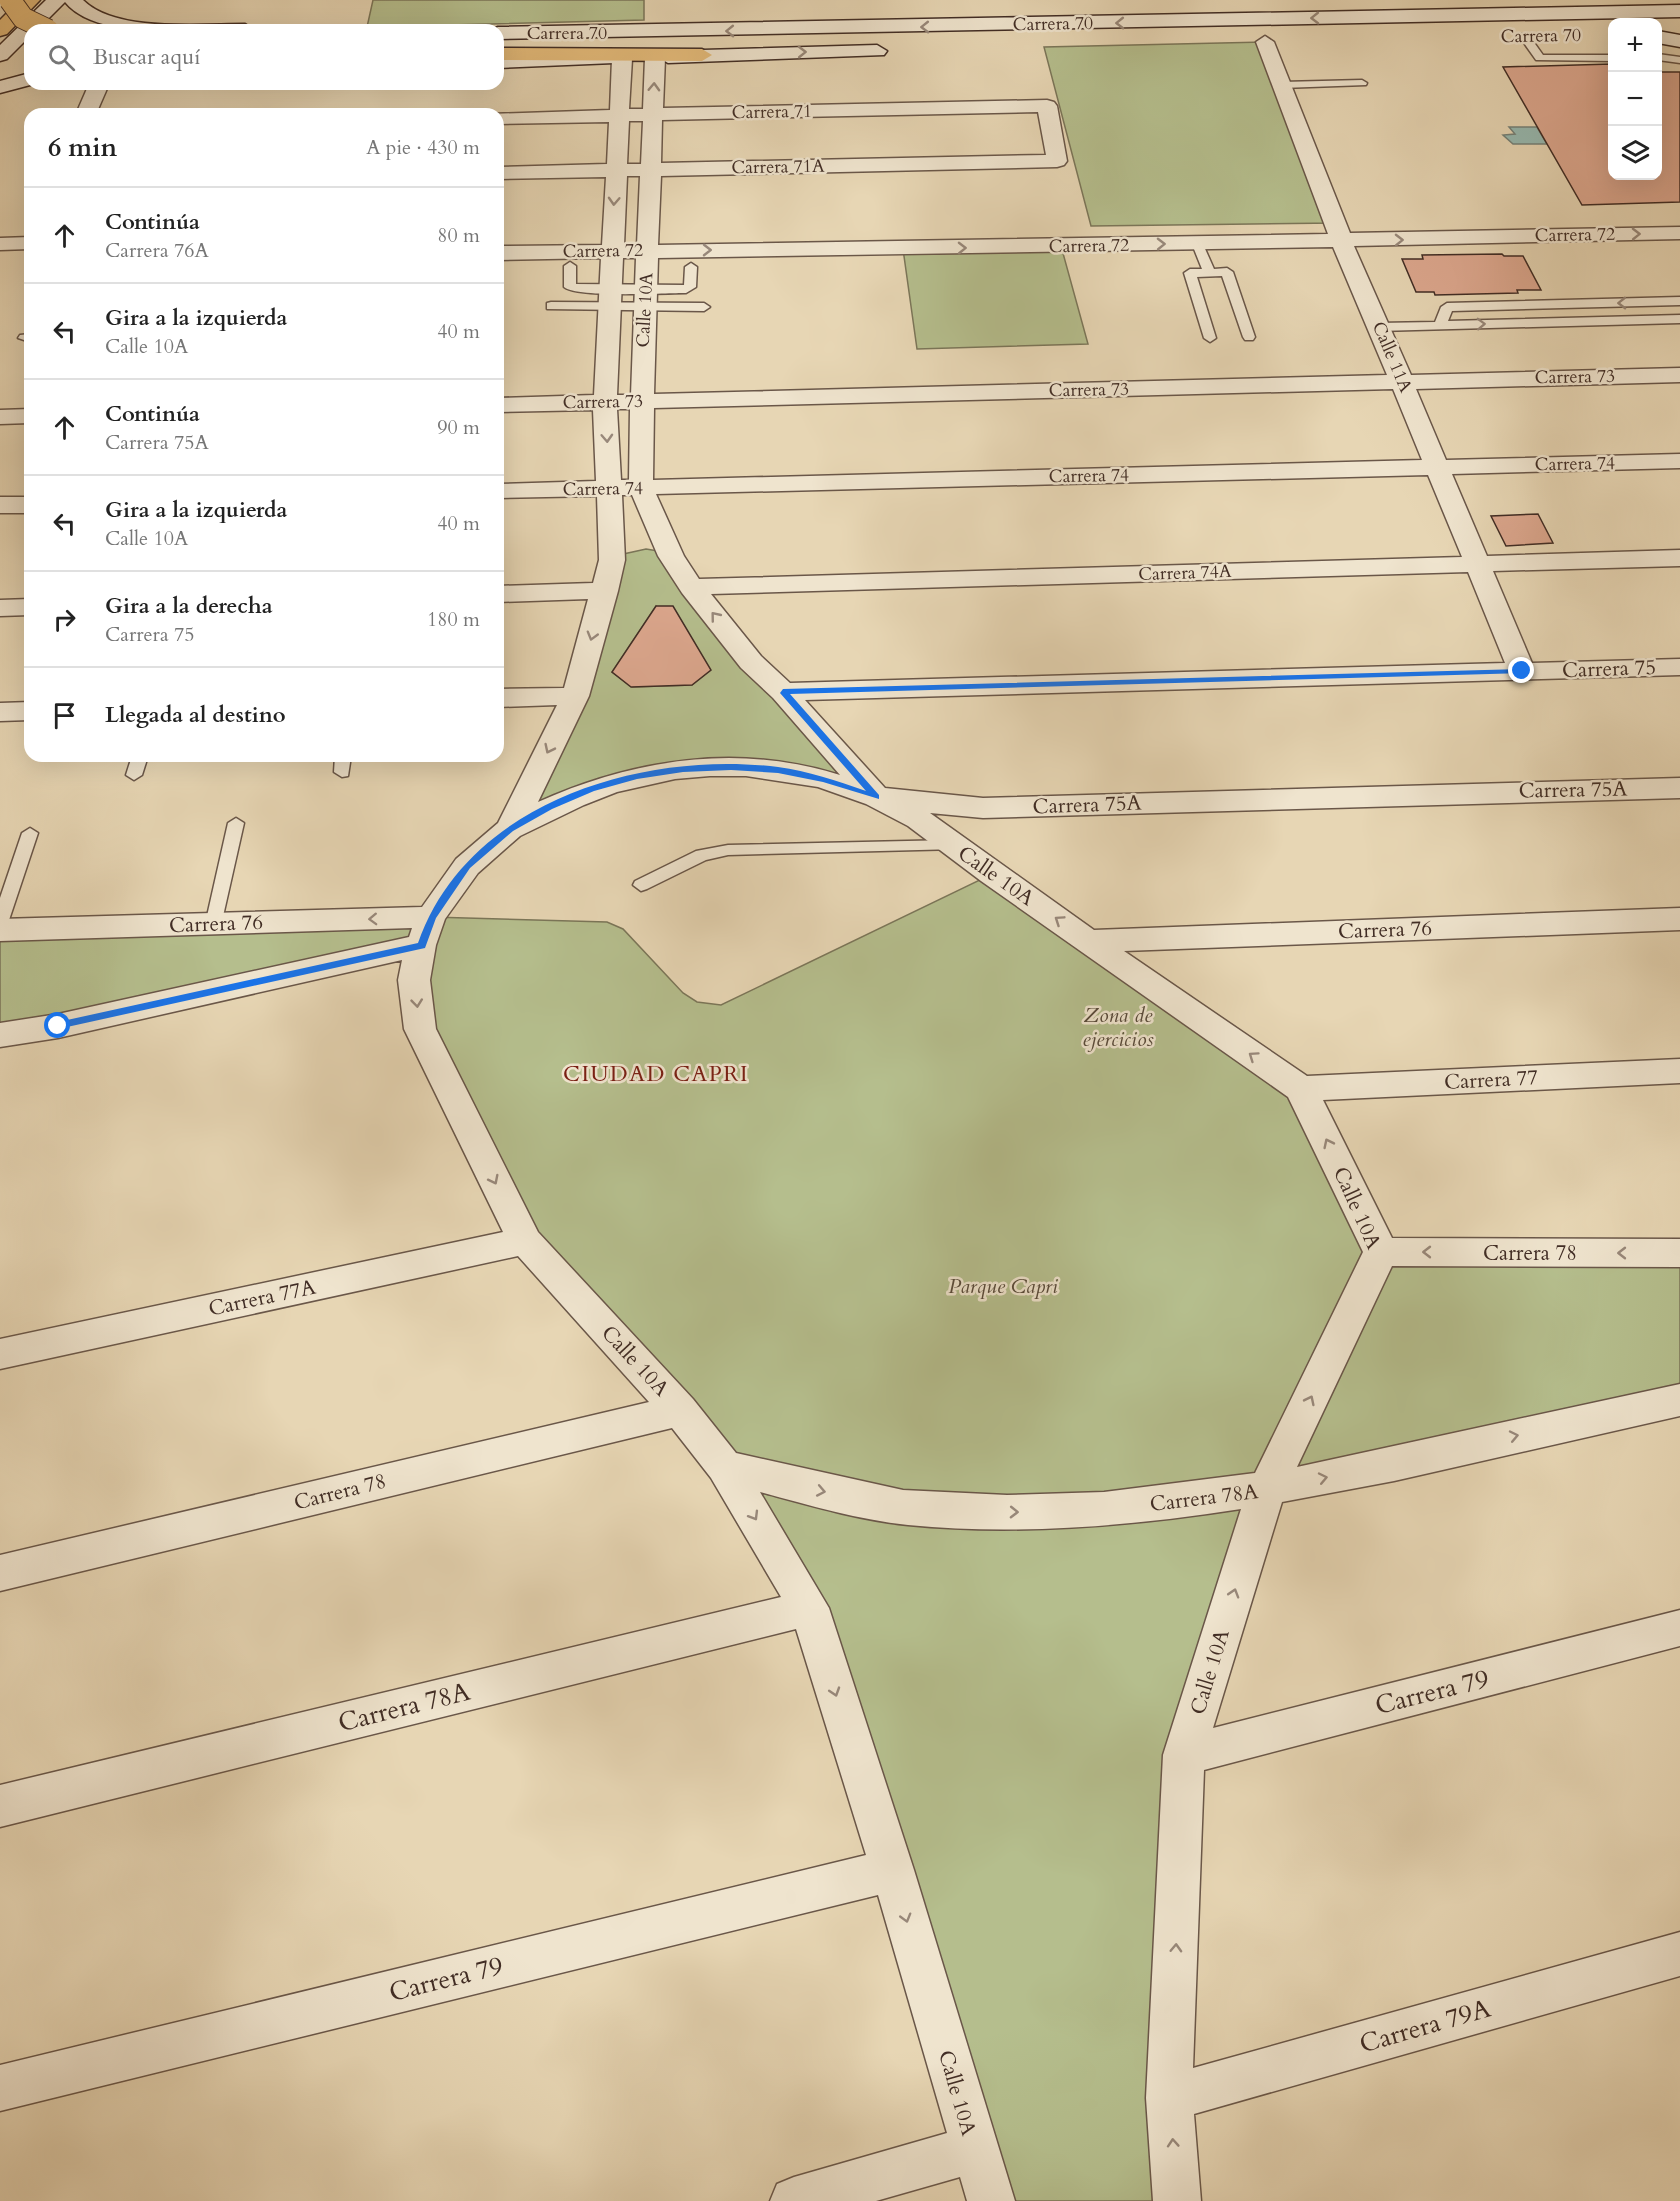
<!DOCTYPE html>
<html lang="es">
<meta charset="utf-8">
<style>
:root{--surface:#fff;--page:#f6f6f6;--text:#222;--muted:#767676;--line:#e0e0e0}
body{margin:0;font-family:Cardo,serif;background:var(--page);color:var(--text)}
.controls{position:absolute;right:18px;top:18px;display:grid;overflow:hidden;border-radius:12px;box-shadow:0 6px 24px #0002}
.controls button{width:54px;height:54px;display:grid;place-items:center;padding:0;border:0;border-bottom:2px solid var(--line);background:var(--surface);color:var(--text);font:30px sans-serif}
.stop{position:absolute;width:18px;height:18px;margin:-14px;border:4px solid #1a73e8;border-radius:50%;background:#fff}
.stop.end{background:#1a73e8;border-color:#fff;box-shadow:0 2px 6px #0008}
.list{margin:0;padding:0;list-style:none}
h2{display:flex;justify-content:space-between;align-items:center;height:78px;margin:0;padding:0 24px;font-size:26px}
h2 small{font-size:20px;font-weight:400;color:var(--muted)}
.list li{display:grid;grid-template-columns:39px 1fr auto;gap:18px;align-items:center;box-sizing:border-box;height:96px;padding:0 24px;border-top:2px solid var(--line)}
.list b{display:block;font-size:22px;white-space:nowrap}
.list p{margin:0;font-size:20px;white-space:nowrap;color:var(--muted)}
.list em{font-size:20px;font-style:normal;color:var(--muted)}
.icon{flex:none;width:33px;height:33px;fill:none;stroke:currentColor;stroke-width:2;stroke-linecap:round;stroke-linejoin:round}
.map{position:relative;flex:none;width:1680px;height:2201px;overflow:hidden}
.search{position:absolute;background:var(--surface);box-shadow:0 6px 24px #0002;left:24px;top:24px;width:480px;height:66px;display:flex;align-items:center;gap:15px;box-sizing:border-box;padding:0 21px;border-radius:18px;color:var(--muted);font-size:22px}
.panel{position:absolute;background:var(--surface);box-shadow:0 6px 24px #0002;left:24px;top:108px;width:480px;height:654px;border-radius:18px}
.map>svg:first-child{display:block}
</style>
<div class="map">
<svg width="1680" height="2201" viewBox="0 0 1680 2201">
<rect width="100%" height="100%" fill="#e7d6b4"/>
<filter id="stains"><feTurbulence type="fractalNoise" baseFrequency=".00333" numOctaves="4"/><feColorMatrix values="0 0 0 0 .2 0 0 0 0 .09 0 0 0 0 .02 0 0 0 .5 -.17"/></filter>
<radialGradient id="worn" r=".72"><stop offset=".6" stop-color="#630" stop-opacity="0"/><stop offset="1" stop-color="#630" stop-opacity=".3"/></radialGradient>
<g fill="#b5be8d" stroke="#7b7659" stroke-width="1.5" fill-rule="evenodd">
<polygon points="373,0 644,0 644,20 367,27"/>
<polygon points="1265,42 1336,223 1091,226 1044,47"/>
<polygon points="1061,246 1088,344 917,349 903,249"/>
<path d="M646 549 664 552 876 797 824 779 683 769 510 829 619 555ZM656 606 710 670 692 685 632 687 612 672Z"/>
<polygon points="992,874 1301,1089 1381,1252 1680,1253 1680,1400 1266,1491 1184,1755 1177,2201 991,2201 809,1608 724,1466 525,1241 439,1071 421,946 0,1035 0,930 431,917 607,922 623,929 683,993 697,1002 721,1005"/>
</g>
<polygon fill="#97b9b0" stroke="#758178" stroke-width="1.5" points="1509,127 1537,127 1547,144 1513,144 1503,135 1515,134"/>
<g fill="#dca78e" stroke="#412d25" stroke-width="1.5">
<polygon points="1612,64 1612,176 1658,176 1658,72 1680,72 1680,202 1582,205 1503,67"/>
<polygon points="1502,254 1504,256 1523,256 1541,290 1517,290 1518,293 1435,295 1434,292 1416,292 1402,259 1423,259 1422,255"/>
<polygon points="1538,514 1553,543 1506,546 1491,516"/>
<polygon points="656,606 673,606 711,670 692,685 631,687 612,672"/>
</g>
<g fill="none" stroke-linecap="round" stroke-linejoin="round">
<defs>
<g id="lane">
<polygon points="1520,34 1528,34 1543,55 1612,55 1612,61 1536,60 1519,36"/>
<polygon points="1658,54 1680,57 1680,63 1658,60"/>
<polygon points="1362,80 1367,83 1366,85 1282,88 1277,85 1282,82"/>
<polygon points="1194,242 1202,242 1214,269 1227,268 1233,272 1255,337 1253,340 1245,340 1243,337 1222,276 1197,277 1216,338 1210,342 1204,338 1184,273 1190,269 1202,269 1192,244"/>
<path d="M570 262 576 266V284L684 285 685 267 691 263 697 267 696 287 686 293C665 293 576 298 564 287V266Z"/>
<polygon points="1680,297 1680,305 1452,311 1448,321 1680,315 1680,323 1379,331 1373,327 1379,323 1435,322 1441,307 1447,303"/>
<polygon points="551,302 704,303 710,307 704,311 547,309 547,303"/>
<polygon points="30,334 30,342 18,338 20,335"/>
<polygon points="132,756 148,756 142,775 134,780 126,775"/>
<polygon points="335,756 351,756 348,776 342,777 334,772"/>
<polygon points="236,818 244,823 221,925 213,931 205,925 228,823"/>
<polygon points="30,828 38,833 8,923 0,929 0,898 22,833"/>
<polygon points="952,840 958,841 960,845 958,849 728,855 706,860 647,889 641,891 633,885 635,881 696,851 728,845"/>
</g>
<g id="street">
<path d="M1265 36 1274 42 1350 233 1680 227V239L1354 246 1411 375 1680 368V382L1416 389 1446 460 1680 454V468L1452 474 1487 556 1680 550V566L1493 571 1532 663 1680 659V675L805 700 885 788 983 798 1680 778V798L983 818 930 813 1094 930 1680 908V930L1124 951 1307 1076 1680 1059V1083L1323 1100 1392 1238 1680 1239V1267L1392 1266 1297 1467 1680 1384V1416L1394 1481 1282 1502 1213 1728 1680 1610V1646L1204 1770 1193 2068 1680 1932V1976L1194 2114 1201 2201H1153L1146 2098 1163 1755 1241 1509C1132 1526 1018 1536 908 1525 859 1520 808 1505 760 1492L829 1608 914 1870 1015 2201H967L960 2177 876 2201H770L777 2184 794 2177 947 2133 878 1895 0 2111V2065L866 1855 796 1629 0 1827V1785L781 1597 711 1478 672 1428 0 1591V1555L649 1402 518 1256 0 1369V1339L503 1232 404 1029 398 980 402 960 58 1038 0 1047V1023L58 1014 409 937 412 928 0 941V919L422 907 456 859 498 823 557 705 498 707V689L564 688 588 599 498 602V586L593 583 599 560 597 496 498 498V484L596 481 593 410 498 412V398L594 395 601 258 498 260V246L602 245 606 177 498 179V167L607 164 609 122 498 124V114H491L610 110 612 59 622 53 632 59 629 109H643L645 58 655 52 665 58 663 108 1047 100 1054 102 1057 106 1067 161 1064 165 1057 167 661 176 658 245 1328 234 1256 42ZM1038 112 1046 155 661 163 662 120ZM629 121H643L641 164H627ZM627 176H640L637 245H624ZM1333 247 1387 375 654 394 658 258ZM623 258H636L631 395H617ZM1393 389 1422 460 653 480 654 408ZM617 409H630L629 480H621ZM1428 475 1462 557 699 579 684 556 656 494ZM622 495H632L658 556 682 593 741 668 773 698 840 775C738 743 634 759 538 802L589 696 618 591 625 560ZM1468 572 1505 663 790 683 761 656 711 594ZM710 776H746L818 787 866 804 908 826 981 881 1288 1097 1363 1252 1255 1473 1104 1492 1007 1495 903 1490 736 1453 693 1399 538 1232 436 1029 430 980 436 945 445 919 478 873 520 836 584 805 617 792 675 779Z"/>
<polygon points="89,84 109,84 96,114 76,114"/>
<polygon points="30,237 30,249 0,250 0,238"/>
<polygon points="30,409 30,423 0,424 0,410"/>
<rect x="0" y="497" width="30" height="16"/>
<polygon points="30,599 30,615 0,616 0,600"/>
<polygon points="30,702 30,720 0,721 0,703"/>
</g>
<g id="secondary">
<path d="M46 0H83C116 33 201 24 245 24L254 30C204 30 98 43 65 2L37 30H30V36L7 59 0 61V45Z"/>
<polygon points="1680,5 1680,17 498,39 498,30 491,30 498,27"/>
<polygon points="1658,31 1680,35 1680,47 1658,43"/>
<polygon points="877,45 887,51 884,55 668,63 658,57 668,51"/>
<polygon points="607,53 614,55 617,59 614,63 498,68 498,56"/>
<polygon points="30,73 30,84 34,84 0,93 0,81"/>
</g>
<g id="primary">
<polygon points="20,0 40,0 7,34 0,36 0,20"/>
<polygon points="498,48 702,49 712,55 702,61 498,60"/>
</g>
</defs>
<use href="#lane" stroke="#6a5749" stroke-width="3"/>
<use href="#street" stroke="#6a5749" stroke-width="3"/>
<use href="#secondary" stroke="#412d25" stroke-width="3"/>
<use href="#primary" stroke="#412d25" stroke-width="3"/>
<use href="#lane" fill="#efe4ce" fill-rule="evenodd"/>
<use href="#street" fill="#efe4ce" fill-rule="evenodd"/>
<use href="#secondary" fill="#efe4ce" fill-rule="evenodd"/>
<use href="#primary" fill="#e4bb7a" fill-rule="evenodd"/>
<defs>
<polyline id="primary-bridge" points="10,0 23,18 48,30"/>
</defs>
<use href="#primary-bridge" stroke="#412d25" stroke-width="23" stroke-linecap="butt"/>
<use href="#primary-bridge" stroke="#e4bb7a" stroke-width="21"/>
</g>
<defs><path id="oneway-chevron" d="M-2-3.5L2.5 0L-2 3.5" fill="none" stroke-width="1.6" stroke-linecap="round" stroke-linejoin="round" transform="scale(1.5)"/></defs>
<g stroke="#98887a">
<use href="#oneway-chevron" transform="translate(1315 18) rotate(179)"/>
<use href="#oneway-chevron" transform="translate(1120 23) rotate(179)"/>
<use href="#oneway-chevron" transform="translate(925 27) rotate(179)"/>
<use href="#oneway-chevron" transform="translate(730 31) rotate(179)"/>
<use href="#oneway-chevron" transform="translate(802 52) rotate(-1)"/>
<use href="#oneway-chevron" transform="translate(654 87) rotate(-88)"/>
<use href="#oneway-chevron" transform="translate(614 201) rotate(93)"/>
<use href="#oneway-chevron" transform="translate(1636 234) rotate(-1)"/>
<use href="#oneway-chevron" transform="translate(1399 240) rotate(-1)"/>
<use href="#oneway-chevron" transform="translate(1161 244) rotate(-1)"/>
<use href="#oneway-chevron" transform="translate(962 248) rotate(-1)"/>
<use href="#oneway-chevron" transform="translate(707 250)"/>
<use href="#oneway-chevron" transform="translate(1622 303) rotate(179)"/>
<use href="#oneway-chevron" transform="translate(1481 324) rotate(-2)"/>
<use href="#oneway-chevron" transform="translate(607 438) rotate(87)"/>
<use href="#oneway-chevron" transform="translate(715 616) rotate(-129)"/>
<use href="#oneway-chevron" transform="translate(592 636) rotate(106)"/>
<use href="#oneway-chevron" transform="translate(549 749) rotate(116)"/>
<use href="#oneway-chevron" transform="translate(373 919) rotate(178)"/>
<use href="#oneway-chevron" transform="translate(1059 920) rotate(-146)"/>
<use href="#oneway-chevron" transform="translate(417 1003) rotate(84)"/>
<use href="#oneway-chevron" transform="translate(1253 1056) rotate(-145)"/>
<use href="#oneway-chevron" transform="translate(1328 1143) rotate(-116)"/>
<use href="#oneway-chevron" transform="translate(494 1180) rotate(63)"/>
<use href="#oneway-chevron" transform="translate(1427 1252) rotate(-180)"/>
<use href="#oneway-chevron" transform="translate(1622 1253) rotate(-180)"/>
<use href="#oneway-chevron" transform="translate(1310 1400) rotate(-64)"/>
<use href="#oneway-chevron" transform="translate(1514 1436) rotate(-12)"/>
<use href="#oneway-chevron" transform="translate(1323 1478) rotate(-12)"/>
<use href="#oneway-chevron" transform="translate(821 1491) rotate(11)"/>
<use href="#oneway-chevron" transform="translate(1014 1512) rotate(1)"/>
<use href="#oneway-chevron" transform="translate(754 1516) rotate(59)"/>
<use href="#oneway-chevron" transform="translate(1234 1593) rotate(-73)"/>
<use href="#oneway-chevron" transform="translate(835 1692) rotate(72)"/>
<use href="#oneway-chevron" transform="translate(906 1918) rotate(74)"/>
<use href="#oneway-chevron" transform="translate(1176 1948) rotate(-88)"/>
<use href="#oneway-chevron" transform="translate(1173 2143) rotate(-94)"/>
</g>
<path fill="#1a73e8" d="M1522 669 1525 673 790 694 879 795V799L823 782 778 773 731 770 683 772 637 779 594 791 552 809 513 831 470 868 436 918 425 948 58 1029 53 1026 58 1022 418 943C467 802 642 750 778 767 808 771 837 781 866 791L780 693 783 689Z"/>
<g text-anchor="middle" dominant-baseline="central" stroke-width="5" stroke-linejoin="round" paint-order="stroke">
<g font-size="18" fill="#412d25" stroke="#efe4ce">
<text transform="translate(1053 24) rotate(-1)">Carrera 70</text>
<text x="567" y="33">Carrera 70</text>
<text transform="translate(1541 36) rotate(-1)">Carrera 70</text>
<text transform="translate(772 112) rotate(-1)">Carrera 71</text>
<text transform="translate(778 167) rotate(-1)">Carrera 71A</text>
<text transform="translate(1575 235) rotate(-1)">Carrera 72</text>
<text transform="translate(1089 246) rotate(-1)">Carrera 72</text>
<text transform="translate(603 251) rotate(-1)">Carrera 72</text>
<text transform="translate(645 310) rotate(-87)">Calle 10A</text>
<text transform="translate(1392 357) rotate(67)">Calle 11A</text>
<text transform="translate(1575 377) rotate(-1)">Carrera 73</text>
<text transform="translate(1089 390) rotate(-1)">Carrera 73</text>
<text transform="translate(603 402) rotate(-1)">Carrera 73</text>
<text transform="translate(1575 464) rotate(-1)">Carrera 74</text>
<text transform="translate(1089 476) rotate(-1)">Carrera 74</text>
<text transform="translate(603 489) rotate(-1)">Carrera 74</text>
<text transform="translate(1185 573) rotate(-2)">Carrera 74A</text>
</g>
<g font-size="21" fill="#412d25" stroke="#efe4ce">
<text transform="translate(1609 669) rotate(-2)">Carrera 75</text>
<text transform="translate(1573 790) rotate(-1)">Carrera 75A</text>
<text transform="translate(1087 805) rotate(-2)">Carrera 75A</text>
<text transform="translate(996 876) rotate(35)">Calle 10A</text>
<text transform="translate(216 924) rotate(-2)">Carrera 76</text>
<text transform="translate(1385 930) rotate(-2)">Carrera 76</text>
<text transform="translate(1491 1080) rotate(-3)">Carrera 77</text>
<text transform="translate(1357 1208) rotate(66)">Calle 10A</text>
<text x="1530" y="1253">Carrera 78</text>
<text transform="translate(262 1298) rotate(-12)">Carrera 77A</text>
<text transform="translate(635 1361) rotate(47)">Calle 10A</text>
<text transform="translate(340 1492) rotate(-14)">Carrera 78</text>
<text transform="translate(1204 1498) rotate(-7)">Carrera 78A</text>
<text transform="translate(1210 1672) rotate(-73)">Calle 10A</text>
<text transform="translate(957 2093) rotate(74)">Calle 10A</text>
</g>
<g font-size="21" font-style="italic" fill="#584a3a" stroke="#efe4ce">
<text x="1118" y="1015">Zona de<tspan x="1118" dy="24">ejercicios</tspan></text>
<text x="1003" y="1286">Parque Capri</text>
</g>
<g font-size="22" letter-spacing="1.5" fill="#7a1f14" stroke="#efe4ce">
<text x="656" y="1074">CIUDAD CAPRI</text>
</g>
<g font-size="26" fill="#412d25" stroke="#efe4ce">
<text transform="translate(1432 1692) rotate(-14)">Carrera 79</text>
<text transform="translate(404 1707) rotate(-14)">Carrera 78A</text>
<text transform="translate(446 1979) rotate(-14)">Carrera 79</text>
<text transform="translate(1425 2026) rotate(-16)">Carrera 79A</text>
</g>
</g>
<rect width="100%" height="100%" filter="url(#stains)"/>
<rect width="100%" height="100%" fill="url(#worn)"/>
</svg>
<div class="controls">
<button>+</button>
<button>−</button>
<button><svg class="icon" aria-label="layers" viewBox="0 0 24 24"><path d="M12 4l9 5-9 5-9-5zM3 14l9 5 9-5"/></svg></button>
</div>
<div class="stop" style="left:58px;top:1026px"></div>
<div class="stop end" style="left:1522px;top:671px"></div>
<div class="search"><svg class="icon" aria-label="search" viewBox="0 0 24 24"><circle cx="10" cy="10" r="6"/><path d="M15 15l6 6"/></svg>Buscar aquí</div>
<section class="panel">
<h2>6 min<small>A pie · 430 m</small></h2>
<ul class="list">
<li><svg class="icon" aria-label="ahead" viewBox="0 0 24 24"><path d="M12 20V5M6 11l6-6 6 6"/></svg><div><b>Continúa</b><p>Carrera 76A</p></div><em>80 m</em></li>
<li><svg class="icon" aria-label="left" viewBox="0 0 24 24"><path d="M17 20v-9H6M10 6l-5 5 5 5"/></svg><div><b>Gira a la izquierda</b><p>Calle 10A</p></div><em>40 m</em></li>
<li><svg class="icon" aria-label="ahead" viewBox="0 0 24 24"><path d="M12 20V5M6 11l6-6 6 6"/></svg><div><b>Continúa</b><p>Carrera 75A</p></div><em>90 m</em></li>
<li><svg class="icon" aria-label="left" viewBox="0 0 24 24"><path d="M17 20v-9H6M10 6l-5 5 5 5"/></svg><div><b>Gira a la izquierda</b><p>Calle 10A</p></div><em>40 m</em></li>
<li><svg class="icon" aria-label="right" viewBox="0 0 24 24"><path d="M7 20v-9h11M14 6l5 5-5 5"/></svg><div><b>Gira a la derecha</b><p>Carrera 75</p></div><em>180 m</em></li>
<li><svg class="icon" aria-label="arrive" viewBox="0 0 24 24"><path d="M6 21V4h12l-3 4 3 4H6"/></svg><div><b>Llegada al destino</b></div></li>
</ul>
</section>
</div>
